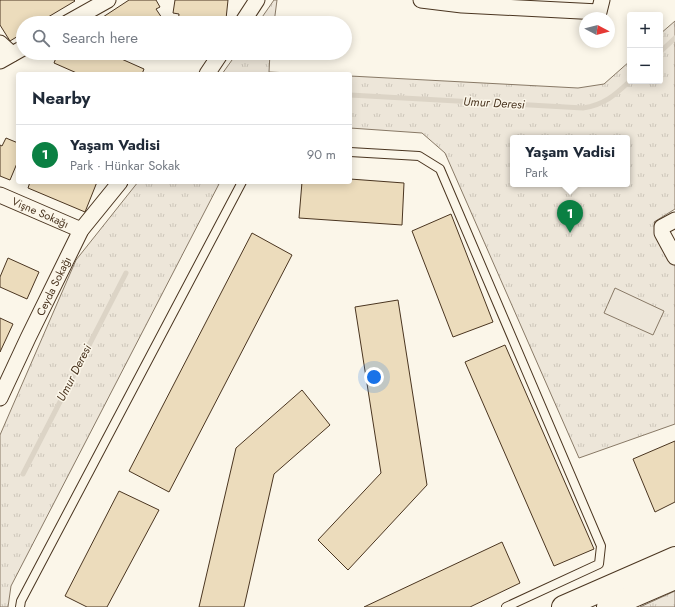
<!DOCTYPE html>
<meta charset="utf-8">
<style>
:root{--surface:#fff;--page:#f2f2f3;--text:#1f2937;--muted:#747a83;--line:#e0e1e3;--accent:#0b8043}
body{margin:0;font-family:Jost,sans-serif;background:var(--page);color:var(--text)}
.controls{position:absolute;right:12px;top:12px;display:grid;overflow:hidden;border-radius:4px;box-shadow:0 2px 10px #0003}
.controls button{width:36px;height:36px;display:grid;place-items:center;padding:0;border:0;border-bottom:1px solid var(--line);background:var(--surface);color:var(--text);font:20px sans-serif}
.compass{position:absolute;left:579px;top:12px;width:36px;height:36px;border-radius:50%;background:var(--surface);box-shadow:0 2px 10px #0003;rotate:97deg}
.you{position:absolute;left:374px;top:377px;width:14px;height:14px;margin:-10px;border:3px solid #fff;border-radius:50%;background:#1a73e8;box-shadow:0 0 0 6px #1a73e833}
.badge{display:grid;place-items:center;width:26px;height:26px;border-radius:50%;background:var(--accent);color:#fff;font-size:13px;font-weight:700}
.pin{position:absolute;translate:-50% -33px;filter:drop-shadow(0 1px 2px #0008)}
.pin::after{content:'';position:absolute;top:21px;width:14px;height:12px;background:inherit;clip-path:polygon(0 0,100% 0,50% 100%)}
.popup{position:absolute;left:510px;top:135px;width:120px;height:52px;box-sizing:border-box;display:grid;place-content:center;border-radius:4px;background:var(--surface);filter:drop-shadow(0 1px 3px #0005);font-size:13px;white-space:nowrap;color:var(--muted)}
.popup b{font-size:15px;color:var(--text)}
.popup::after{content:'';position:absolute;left:50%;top:100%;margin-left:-8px;border:8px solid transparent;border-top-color:var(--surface)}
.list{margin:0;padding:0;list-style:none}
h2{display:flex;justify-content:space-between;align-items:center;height:52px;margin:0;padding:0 16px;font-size:17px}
h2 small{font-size:13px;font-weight:400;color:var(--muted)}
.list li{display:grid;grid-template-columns:26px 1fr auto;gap:12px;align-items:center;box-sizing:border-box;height:60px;padding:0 16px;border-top:1px solid var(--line)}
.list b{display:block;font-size:15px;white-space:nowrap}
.list p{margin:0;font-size:13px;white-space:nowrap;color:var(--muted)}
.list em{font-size:13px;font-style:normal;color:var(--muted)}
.icon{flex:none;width:22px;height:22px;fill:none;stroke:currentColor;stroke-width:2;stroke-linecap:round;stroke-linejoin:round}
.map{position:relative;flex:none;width:675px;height:607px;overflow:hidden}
.search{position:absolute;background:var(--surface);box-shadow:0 2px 10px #0003;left:16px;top:16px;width:336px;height:44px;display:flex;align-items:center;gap:10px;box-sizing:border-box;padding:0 14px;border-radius:22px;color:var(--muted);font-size:15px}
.panel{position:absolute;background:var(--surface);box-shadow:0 2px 10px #0003;left:16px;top:72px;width:336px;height:112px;border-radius:4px}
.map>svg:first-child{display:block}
</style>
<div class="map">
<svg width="675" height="607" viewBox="0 0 675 607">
<defs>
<pattern id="grass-tufts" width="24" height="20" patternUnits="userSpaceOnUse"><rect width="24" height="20" fill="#ede6d9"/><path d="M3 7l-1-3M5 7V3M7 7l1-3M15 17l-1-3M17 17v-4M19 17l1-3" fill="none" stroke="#cdc6ba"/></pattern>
</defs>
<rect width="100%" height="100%" fill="#fbf6e9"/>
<g fill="url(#grass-tufts)" stroke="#887966" fill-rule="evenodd">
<polygon points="274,0 277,0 274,23 258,23"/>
<path d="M675 21V209L654 222 675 266V424L579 458 445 153 422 133 350 128V76L578 88 604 84 630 61V81H660V34ZM513 138H627V184H513Z"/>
<polygon points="237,53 270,53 269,72 311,74 222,74"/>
<polygon points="138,182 220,182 11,586 8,607 0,607 0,435 76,260"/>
<polygon points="675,591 675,607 640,607"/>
</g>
<polygon fill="#ede6d9" stroke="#887966" points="615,288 664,311 653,335 604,313"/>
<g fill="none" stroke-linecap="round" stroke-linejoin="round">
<g stroke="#dcd4c6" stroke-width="5">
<polyline points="660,52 675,38"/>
<path d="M350 95 583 108C604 105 615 95 630 81"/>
<polyline points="23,474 126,273"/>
</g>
</g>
<g fill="#ecdcbc" stroke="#4a3520">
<polygon points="0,0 74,0 75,1 38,23 23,23 23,33 10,41 0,25"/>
<polygon points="129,0 156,0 160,7 156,9 162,18 157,22 158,23 107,23 103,17"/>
<polygon points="175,0 228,0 226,19 222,19 221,23 178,23 179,14 173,13"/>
<polygon points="58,53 108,53 144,69 142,74 79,74 54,63"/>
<polygon points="6,138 18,143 18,161 10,180 0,176 0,145 2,146"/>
<polygon points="350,179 404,183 402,225 299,218 302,182 350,182"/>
<polygon points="30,182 97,182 85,212 28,188"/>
<polygon points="451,214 493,322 453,337 412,231"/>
<polygon points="252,233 292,255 169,492 129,471"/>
<polygon points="8,258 39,272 27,299 0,287 0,277"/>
<polygon points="398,300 427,485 348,570 318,540 381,473 355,307"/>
<polygon points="0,318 13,324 0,352"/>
<polygon points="505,345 594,549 554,566 465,362"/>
<polygon points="302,390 330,425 274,474 244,607 199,607 236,448"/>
<polygon points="675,441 675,502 655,512 633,459"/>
<polygon points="119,491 159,510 107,607 87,607 65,596"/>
<polygon points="502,542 520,583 470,607 364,607"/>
</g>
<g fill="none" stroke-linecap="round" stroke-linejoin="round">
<defs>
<g id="service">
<polyline points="350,152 419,156 440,169 601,546 599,564 506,607"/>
<polyline points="20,607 21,601 242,182"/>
</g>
<g id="minor">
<polyline points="421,0 462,5 599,12 602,0"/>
<polyline points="67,23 108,0"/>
<polyline points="242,23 257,0"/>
<polyline points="0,43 12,54"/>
<polyline points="0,61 23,48"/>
<polyline points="207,74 221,53"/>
<path id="s1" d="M0 195 81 230"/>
<polyline points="675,220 662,227 662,233 675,257"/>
<path id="s2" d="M0 398 28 338 81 230 120 182"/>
</g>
<g id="primary">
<polyline points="563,607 675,558"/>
<polyline points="608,607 675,578"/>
</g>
</defs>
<use href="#service" stroke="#4a3520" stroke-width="10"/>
<use href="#minor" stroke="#4a3520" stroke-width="17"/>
<use href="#primary" stroke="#4a3520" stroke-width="24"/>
<use href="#service" stroke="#fbf6e9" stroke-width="8"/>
<use href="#minor" stroke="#fbf6e9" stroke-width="15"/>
<use href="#primary" stroke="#fbf6e9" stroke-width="22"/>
</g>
<g text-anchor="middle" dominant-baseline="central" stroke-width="3" stroke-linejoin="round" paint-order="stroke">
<g font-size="11" fill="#4a3520" stroke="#fbf6e9">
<text stroke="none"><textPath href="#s1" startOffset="44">Vişne Sokağı</textPath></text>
<text stroke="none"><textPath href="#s2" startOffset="124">Ceyda Sokağı</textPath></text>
</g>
<g font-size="12" font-style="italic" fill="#4a3520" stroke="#fbf6e9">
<text transform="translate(494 103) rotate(3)">Umur Deresi</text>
<text transform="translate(74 373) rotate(-63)">Umur Deresi</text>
</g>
</g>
</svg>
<div class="controls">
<button>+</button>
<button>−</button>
</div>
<svg class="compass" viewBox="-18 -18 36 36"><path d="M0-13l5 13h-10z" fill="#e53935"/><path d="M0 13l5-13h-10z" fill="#747a83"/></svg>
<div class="you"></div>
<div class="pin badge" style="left:570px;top:233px">1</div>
<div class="popup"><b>Yaşam Vadisi</b>Park</div>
<div class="search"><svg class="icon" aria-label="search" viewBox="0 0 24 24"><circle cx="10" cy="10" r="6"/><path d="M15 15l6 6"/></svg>Search here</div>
<section class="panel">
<h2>Nearby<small></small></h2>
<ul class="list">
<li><span class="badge">1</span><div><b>Yaşam Vadisi</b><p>Park · Hünkar Sokak</p></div><em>90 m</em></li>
</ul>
</section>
</div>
